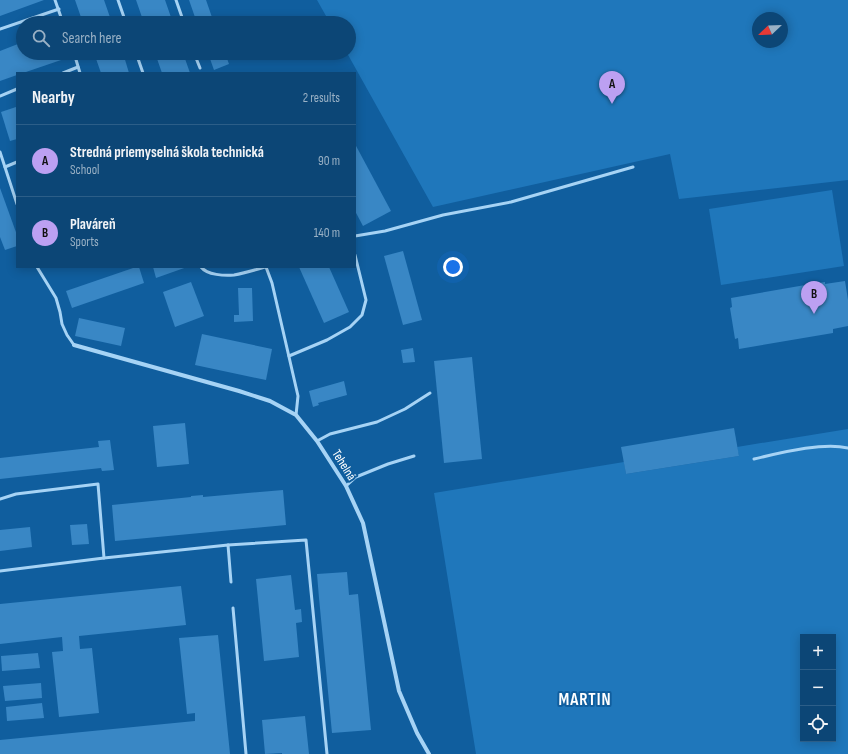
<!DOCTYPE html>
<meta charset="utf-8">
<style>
:root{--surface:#0c4676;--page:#154d7b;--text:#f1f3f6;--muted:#9ab1c5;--line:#2c5e88;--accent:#bca0f2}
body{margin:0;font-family:"Sofia Sans Condensed",sans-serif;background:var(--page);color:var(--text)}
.controls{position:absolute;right:12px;bottom:12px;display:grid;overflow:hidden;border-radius:0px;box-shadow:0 2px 10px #0003}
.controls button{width:36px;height:36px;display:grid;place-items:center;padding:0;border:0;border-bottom:1px solid var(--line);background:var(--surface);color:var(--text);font:20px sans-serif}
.compass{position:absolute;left:752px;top:12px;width:36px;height:36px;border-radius:50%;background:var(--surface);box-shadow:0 2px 10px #0003;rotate:247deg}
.you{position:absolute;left:453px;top:267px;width:14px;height:14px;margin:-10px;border:3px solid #fff;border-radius:50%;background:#1a73e8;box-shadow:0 0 0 6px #1a73e833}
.badge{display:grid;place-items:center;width:26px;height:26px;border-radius:50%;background:var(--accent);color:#111;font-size:13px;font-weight:700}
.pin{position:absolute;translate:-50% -33px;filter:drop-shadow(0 1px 2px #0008)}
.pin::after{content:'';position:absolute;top:21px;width:14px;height:12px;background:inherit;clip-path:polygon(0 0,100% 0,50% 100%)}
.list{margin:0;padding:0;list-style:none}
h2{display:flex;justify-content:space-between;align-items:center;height:52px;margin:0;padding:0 16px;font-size:17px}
h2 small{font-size:13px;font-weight:400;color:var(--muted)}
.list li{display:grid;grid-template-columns:26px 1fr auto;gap:12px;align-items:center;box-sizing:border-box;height:72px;padding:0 16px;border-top:1px solid var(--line)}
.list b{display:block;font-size:15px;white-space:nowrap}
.list p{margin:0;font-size:13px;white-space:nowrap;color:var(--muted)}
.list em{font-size:13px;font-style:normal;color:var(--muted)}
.icon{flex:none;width:22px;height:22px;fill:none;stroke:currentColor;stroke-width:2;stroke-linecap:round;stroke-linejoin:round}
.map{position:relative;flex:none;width:848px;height:754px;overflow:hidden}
.search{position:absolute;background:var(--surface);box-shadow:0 2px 10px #0003;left:16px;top:16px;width:340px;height:44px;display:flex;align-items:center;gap:10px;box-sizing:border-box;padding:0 14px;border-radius:22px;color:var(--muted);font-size:15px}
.panel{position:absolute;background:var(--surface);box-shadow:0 2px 10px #0003;left:16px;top:72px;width:340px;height:196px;border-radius:0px}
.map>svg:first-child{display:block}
</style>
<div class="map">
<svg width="848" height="754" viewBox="0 0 848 754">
<rect width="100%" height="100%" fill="#105e9e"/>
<g fill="#1f77bb" fill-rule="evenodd">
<path d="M317 0H848V180L679 199 670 154 433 207 347 53H349V23H330ZM758 18H782V42H758Z"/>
<polygon points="832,190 844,266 721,285 709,209"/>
<path d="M848 429V754H476L434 493 624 462 626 474 739 456 737 447ZM803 637H833V739H803Z"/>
</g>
<g fill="#3987c5">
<polygon points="0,0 44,0 0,16"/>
<polygon points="75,0 104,0 112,23 83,23"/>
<polygon points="136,0 165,0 173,23 144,23"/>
<polygon points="189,0 206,0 214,23 197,23"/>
<polygon points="23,42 23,53 62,53 64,59 23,73 17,73 17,75 0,81 0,51"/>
<polygon points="94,53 123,53 129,73 101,73"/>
<polygon points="155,53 183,53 190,73 162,73"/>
<polygon points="208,53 225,53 229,64 214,70"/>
<polygon points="16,107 17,107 17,139 10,141 1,112"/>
<polygon points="355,144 391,211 363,226 355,211"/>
<polygon points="0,188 17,235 17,246 5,250 0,237"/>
<polygon points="403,251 422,320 403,325 384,256"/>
<polygon points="136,267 139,267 144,283 72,308 66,291"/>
<polygon points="153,267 187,267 156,278"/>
<polygon points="299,267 329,267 349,312 324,323"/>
<polygon points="845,281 848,300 848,326 833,329 833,333 739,349 738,338 735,339 730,308 732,307 731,298 811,284 825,282 825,284"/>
<polygon points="191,282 204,316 175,327 163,292"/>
<polygon points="238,288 252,288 253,321 234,322 234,315 239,315"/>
<polygon points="79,318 125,328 121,346 75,336"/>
<polygon points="202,334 272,349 266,380 195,365"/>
<polygon points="413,348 415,362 403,363 401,350"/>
<polygon points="472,357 482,459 444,463 434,361"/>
<polygon points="344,381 347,395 318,403 319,405 313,407 309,391"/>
<polygon points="185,423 189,464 157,467 153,426"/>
<polygon points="734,428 739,456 626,474 621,447"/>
<polygon points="110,440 114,470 102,471 101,468 0,479 0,458 99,447 98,441"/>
<polygon points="283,490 286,525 115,541 112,505 191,497 191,496 203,495 203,497"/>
<polygon points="87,524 89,544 72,545 70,525"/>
<polygon points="30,527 32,547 0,551 0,530"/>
<polygon points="347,572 349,595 358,594 371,730 332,733 319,598 317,574"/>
<polygon points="291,575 295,610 301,609 302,622 296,623 299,657 264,661 256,579"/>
<polygon points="181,586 186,625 79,636 80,649 92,648 99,713 59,717 52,652 63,651 62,637 0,644 0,604"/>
<polygon points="218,635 230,754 0,754 0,740 195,721 195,713 187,714 179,638"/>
<polygon points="38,653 40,668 2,671 1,656"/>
<polygon points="41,683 42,698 5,701 3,686"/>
<polygon points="42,703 44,718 7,721 6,707"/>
<polygon points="305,716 309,754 282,754 282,753 265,754 262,720"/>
</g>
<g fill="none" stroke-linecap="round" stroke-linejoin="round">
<g stroke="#a6d3f5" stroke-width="3">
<polyline points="55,0 63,23"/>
<polyline points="118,0 126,23"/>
<polyline points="176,0 184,23"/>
<polyline points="0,29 59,9"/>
<polyline points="74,53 80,73"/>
<polyline points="136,53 143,73"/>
<polyline points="194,53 200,68"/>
<polyline points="63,73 78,67"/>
<polyline points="0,96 17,89"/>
<polyline points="0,152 17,204"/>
<polyline points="5,167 17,162"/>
<polyline points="355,236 385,231 443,215 511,202 633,167"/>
<polyline points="37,267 56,298 60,312 62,324 67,335 74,345"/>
<path d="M201 267C207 275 225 276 234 275 245 273 255 270 265 267"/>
<polyline points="266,267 272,283 298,396 296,415"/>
<polyline points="289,356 327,340 350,327 362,315 366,300 355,255"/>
<polyline points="317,441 330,434 377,422 405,409 430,393"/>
<path d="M754 459C780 453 822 442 848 448"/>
<polyline points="346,486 356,477 388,464 414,456"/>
<polyline points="0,499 16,494 98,484 104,558 0,571"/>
<polyline points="228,545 306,540 327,754"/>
<polyline points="104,558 228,545 231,582"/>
<polyline points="233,608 246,754"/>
</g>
<polyline stroke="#a6d3f5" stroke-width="4" points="74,345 239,391 270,401 296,415 317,441 346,486 363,523 399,691 417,733 429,754"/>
</g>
<g text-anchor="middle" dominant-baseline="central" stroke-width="4" stroke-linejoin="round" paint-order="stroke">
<g font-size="13" fill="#fff" stroke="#105e9e">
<text transform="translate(344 465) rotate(58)">Tehelná</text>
</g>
<g font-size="17" font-weight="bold" letter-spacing="1" fill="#fff" stroke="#105e9e">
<text x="585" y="700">MARTIN</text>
</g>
</g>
</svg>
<div class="controls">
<button>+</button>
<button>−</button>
<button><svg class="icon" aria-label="locate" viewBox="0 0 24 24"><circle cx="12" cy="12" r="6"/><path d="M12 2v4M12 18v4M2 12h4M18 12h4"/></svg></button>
</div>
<svg class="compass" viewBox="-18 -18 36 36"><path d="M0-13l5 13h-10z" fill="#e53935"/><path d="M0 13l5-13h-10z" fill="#9ab1c5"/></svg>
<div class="you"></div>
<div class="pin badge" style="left:612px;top:104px">A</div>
<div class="pin badge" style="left:814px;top:314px">B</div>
<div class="search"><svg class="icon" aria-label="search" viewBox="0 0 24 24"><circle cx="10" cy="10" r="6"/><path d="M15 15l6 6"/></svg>Search here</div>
<section class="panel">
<h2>Nearby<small>2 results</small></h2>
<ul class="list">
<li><span class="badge">A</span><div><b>Stredná priemyselná škola technická</b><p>School</p></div><em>90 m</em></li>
<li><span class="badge">B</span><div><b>Plaváreň</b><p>Sports</p></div><em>140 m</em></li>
</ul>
</section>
</div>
